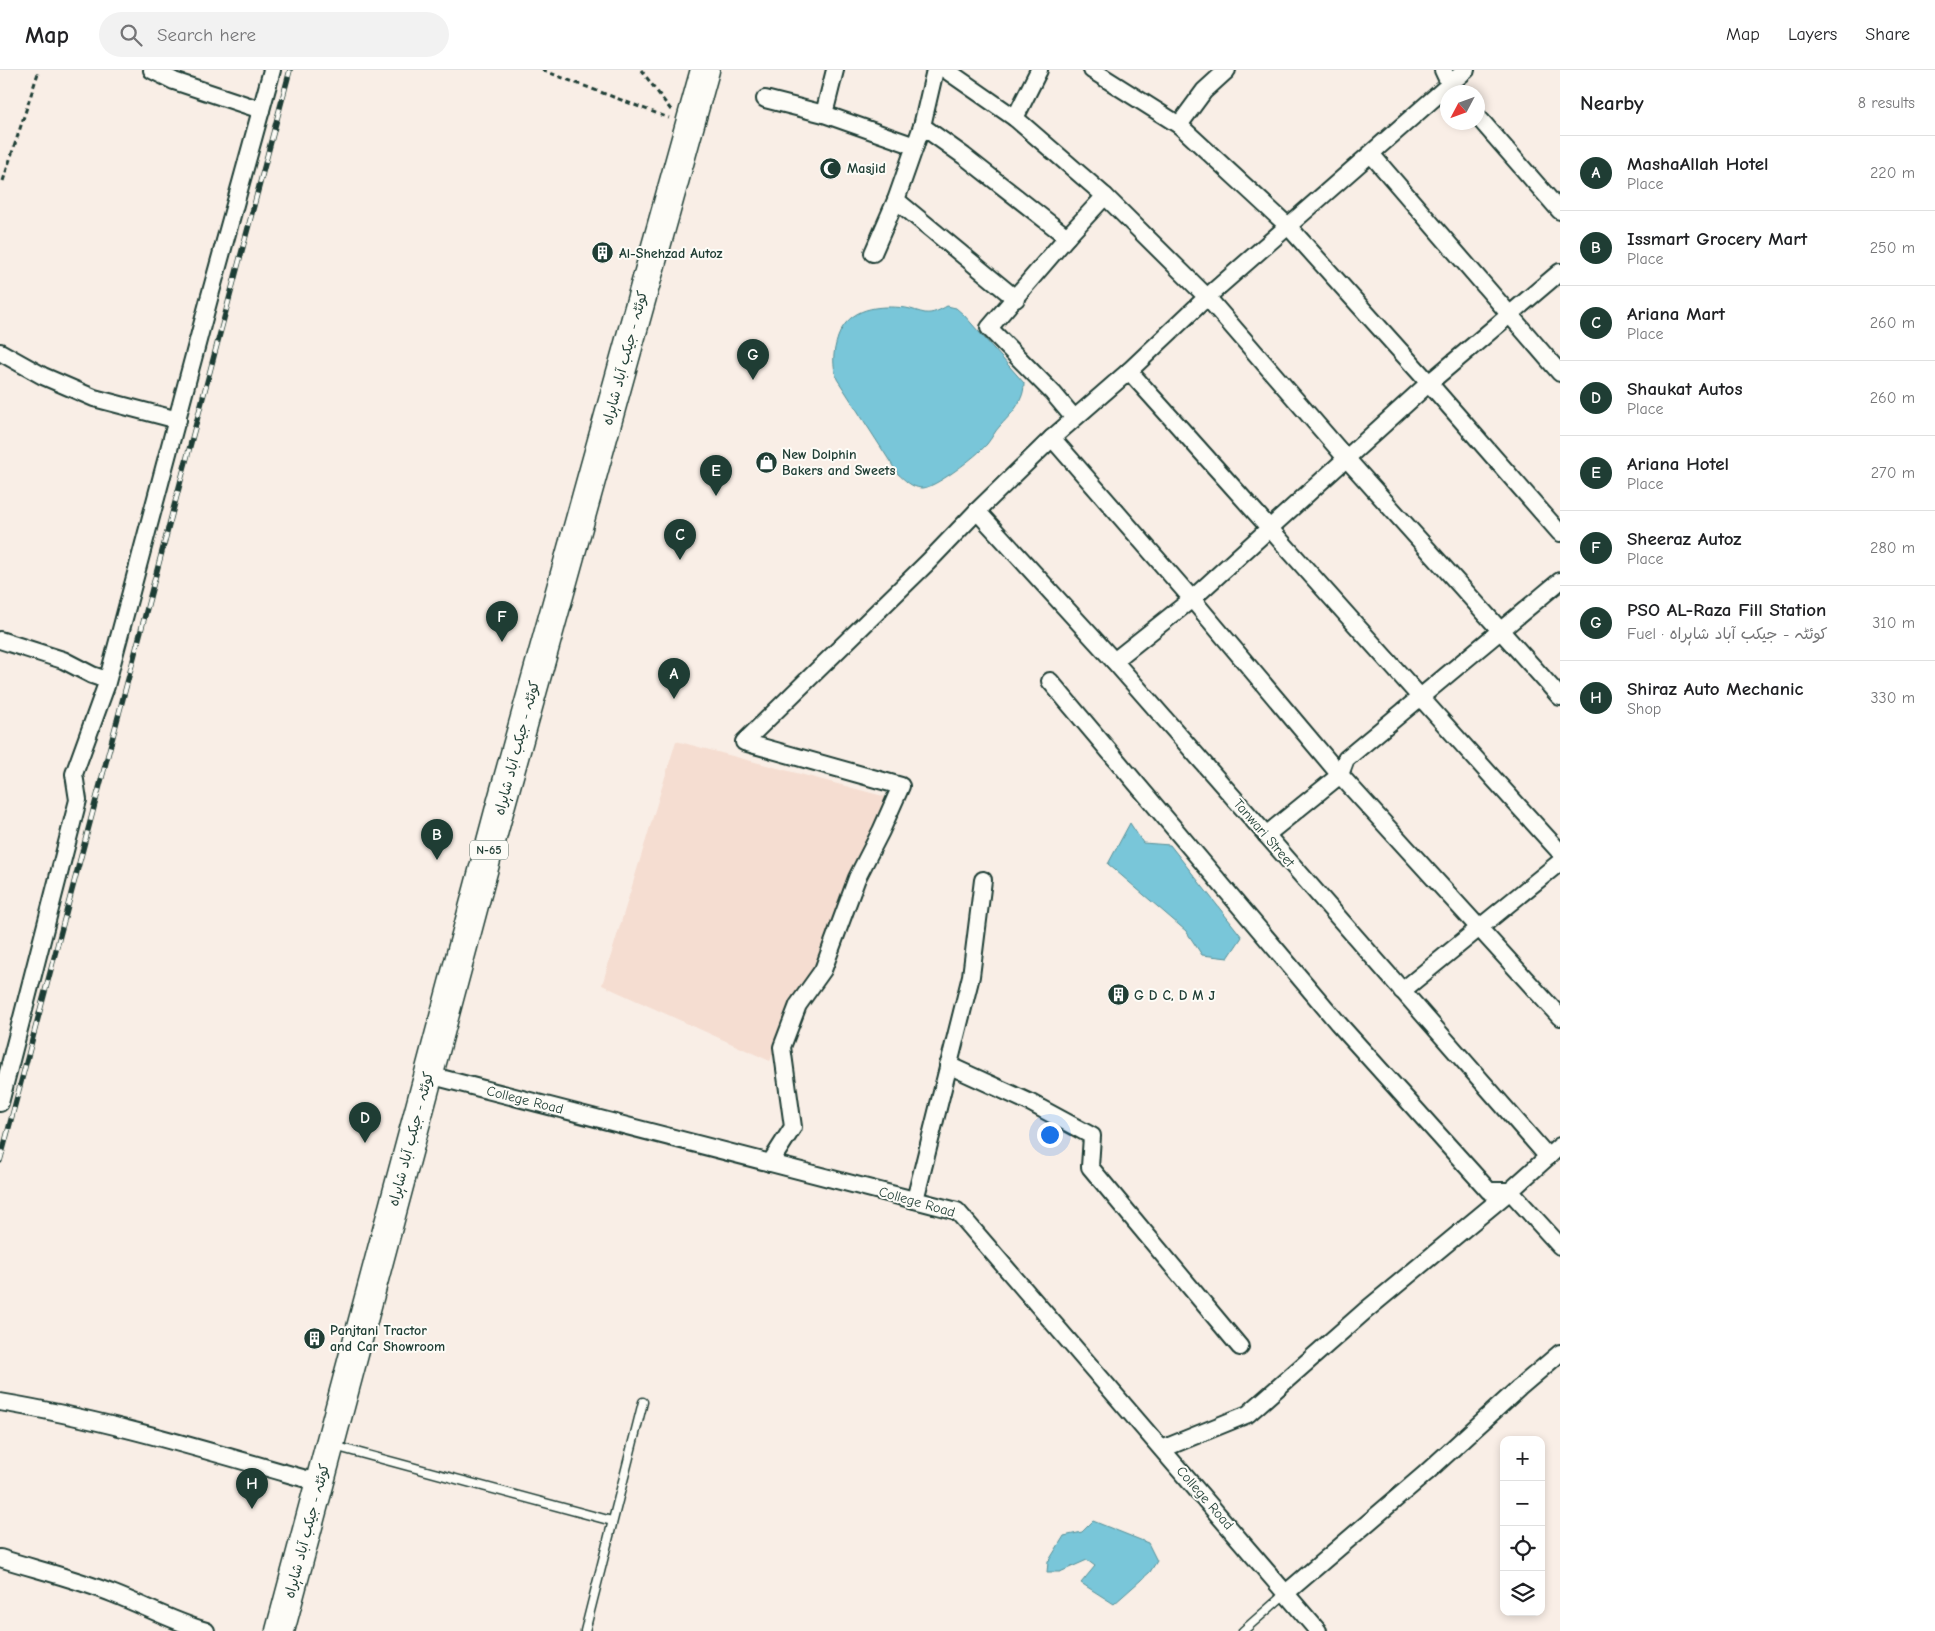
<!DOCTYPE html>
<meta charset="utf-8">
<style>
:root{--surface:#fff;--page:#f2f2f2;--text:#202124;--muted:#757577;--line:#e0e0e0;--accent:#1f3d34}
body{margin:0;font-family:"Comic Neue","Playpen Sans Arabic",sans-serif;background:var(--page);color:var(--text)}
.controls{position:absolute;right:15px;bottom:15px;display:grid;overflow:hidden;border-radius:10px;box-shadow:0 2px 8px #0003}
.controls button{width:45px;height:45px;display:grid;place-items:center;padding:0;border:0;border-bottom:1px solid var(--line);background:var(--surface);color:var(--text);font:25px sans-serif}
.compass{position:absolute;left:1440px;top:15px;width:45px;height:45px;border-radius:50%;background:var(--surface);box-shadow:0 2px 8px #0003;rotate:229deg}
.you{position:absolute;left:1049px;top:1064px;width:18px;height:18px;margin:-12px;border:4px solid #fff;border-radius:50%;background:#1a73e8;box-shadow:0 0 0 8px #1a73e833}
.badge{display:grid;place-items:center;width:32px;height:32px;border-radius:50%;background:var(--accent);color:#fff;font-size:16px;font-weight:700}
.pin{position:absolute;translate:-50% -41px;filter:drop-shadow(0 1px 2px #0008)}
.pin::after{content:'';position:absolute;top:26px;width:18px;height:15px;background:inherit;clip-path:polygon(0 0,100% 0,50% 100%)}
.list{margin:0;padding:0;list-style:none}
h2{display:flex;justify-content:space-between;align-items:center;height:65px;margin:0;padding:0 20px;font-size:21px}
h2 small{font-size:16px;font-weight:400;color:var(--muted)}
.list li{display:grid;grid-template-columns:32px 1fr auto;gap:15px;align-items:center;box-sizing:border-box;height:75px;padding:0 20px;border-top:1px solid var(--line)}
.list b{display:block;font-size:19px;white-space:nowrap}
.list p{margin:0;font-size:16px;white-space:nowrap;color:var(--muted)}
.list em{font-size:16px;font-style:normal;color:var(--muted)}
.icon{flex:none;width:28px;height:28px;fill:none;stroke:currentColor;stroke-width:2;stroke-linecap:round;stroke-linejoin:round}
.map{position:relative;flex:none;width:1560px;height:1561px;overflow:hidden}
header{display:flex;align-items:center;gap:30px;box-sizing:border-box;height:70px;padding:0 25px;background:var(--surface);border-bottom:1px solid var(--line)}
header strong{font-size:24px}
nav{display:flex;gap:28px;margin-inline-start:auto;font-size:18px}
.search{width:350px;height:45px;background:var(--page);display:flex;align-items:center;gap:12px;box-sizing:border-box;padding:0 18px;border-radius:28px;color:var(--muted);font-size:19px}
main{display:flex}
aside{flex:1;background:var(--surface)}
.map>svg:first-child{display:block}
</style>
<header>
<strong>Map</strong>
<div class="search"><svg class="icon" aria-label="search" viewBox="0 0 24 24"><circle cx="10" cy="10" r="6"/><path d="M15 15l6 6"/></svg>Search here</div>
<nav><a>Map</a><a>Layers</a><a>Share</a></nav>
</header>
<main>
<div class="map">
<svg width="1560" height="1561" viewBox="0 0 1560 1561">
<rect width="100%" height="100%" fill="#f9eee6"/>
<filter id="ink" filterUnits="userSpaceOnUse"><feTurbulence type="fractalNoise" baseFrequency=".02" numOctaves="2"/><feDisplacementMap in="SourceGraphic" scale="10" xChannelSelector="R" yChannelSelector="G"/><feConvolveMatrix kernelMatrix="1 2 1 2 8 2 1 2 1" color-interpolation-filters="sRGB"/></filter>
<g filter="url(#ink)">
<polygon fill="#f5ddd1" points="676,671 894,729 770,991 602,915"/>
<g fill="#79c6d9" stroke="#558f97">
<path d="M947 236 956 238 964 245 1024 313C1024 319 1023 324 1021 328 1017 339 1008 347 1000 356 995 361 992 368 987 374 978 385 933 420 921 418 911 417 905 410 898 404L837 309C832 294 833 282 838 267 849 237 878 235 906 238 912 239 919 242 925 243 933 244 940 240 947 236Z"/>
<polygon points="1130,753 1143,773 1170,775 1242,867 1228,888 1202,885 1186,861 1108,794"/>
<polygon points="1093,1451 1148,1473 1157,1491 1150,1502 1114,1534 1081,1513 1095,1496 1087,1490 1060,1502 1047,1502 1048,1492 1064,1466 1082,1462"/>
</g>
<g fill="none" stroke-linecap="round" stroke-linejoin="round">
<defs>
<g id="lane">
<polyline points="334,1376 612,1451"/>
<polyline points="585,1561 643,1332"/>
<polyline points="1243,1561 1286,1523"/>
</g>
<g id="street">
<polyline points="152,0 174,11 261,40"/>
<polyline points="946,0 1015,48 1105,126 1207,227 1346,388 1560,627"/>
<polyline points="1092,0 1179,55 1288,156 1429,313 1560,463"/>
<polyline points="1443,0 1450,15 1456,22"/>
<polyline points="765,29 824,44 915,76"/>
<polyline points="824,44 835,0"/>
<polyline points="1478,47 1560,141"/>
<polyline points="1015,48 1039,0"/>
<polyline points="1179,55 1204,21 1227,0"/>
<polyline points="922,56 964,86 1067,167"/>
<polyline points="1371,84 1560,303"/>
<polyline points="896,130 1016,229"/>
<polyline points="873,183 896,130 922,56 935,0"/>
<polyline points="0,282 43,306 94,328 178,350"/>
<path d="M1129 301C1273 461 1415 623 1560 782"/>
<polyline points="1074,348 1053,323 989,258 1067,167 1105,126"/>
<polyline points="1052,368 1192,529 1340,705 1560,947"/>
<polyline points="977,441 1114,591 1548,1087"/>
<polyline points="0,570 63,590 92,605 107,610"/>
<polyline points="1114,591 1192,529 1429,313 1560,202"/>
<polyline points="1050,611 1338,953 1489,1121 1510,1121 1560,1176"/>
<polyline points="1266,765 1340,705 1346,689 1560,511"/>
<polyline points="1402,921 1560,792"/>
<polyline points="948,995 1031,1033 1092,1066 1090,1097 1240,1277"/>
<polyline points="429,1005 957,1141 1318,1561"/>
<polyline points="0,1033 78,730 74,704 106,616 209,229 272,0"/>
<polyline points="770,1093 793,1057 782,977 798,935 823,900 857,808 881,761 901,716 744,672 928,492 977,441 1052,368 1129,301 1207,227 1466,0"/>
<polyline points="915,1130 971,906 983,810"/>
<path d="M0 1332C109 1350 214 1383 320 1413"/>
<polyline points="1162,1379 1248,1344 1365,1241 1510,1121 1560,1076"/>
<path d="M0 1488C38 1500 77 1509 114 1524 145 1536 174 1552 206 1561"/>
<polyline points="1286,1523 1426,1403 1519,1318 1560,1283"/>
</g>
<polyline id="highway" points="280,1561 501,734 705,0"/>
</defs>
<use href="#lane" stroke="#1f3d34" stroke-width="11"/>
<use href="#street" stroke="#1f3d34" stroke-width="20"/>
<use href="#highway" stroke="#1f3d34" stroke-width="31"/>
<g stroke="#1f3d34" stroke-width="3" stroke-dasharray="5 4" stroke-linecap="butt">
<polyline points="542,0 669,48"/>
<polyline points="641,0 671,40"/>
<polyline points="3,111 39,0"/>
</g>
<use href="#lane" stroke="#fdfcf7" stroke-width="8"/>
<use href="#street" stroke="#fdfcf7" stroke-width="16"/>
<use href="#highway" stroke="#fdfcf7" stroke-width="28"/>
<defs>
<polyline id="rail" points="0,1091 290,0"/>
</defs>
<use href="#rail" stroke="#1f3d34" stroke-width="5.5"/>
<use href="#rail" stroke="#fdfcf7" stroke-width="4" stroke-dasharray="11" stroke-linecap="butt"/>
</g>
</g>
<defs>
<symbol id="mosque-disc" viewBox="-11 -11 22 22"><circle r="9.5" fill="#1f3d34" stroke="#fdfcf7"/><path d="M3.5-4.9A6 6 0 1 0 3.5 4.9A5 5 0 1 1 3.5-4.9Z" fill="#fff"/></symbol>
<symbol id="building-disc" viewBox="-11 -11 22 22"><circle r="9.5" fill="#1f3d34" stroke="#fdfcf7"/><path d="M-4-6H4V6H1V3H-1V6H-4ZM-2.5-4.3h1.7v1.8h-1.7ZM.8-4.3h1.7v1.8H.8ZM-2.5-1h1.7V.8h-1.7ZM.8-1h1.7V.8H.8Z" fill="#fff"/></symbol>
<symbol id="shop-disc" viewBox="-11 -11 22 22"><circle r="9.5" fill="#1f3d34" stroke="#fdfcf7"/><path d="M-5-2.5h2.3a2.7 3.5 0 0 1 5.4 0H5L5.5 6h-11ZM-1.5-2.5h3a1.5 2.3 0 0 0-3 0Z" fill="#fff"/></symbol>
</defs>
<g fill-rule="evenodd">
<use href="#mosque-disc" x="818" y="86" width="25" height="25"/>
<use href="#building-disc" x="590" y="170" width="25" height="25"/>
<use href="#shop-disc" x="754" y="380" width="25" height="25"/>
<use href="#building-disc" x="1106" y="912" width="25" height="25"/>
<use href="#building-disc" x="302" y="1256" width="25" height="25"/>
</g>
<g text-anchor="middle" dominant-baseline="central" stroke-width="4" stroke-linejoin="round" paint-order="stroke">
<rect fill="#fdfcf7" stroke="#62766e" stroke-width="1" x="470" y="770.5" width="38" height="19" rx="4"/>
<g font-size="12" font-weight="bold" fill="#1f3d34">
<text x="489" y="780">N-65</text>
</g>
<g font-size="14" font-weight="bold" fill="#1f3d34" stroke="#fdfcf7" text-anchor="start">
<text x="847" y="98">Masjid</text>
<text x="619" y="183">Al-Shehzad Autoz</text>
<text x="782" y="384">New Dolphin<tspan x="782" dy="16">Bakers and Sweets</tspan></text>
<text x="1134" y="925">G D C, D M J</text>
<text x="330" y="1260">Panjtani Tractor<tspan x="330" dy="16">and Car Showroom</tspan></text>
</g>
<g font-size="14" fill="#1f3d34" stroke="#fdfcf7">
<text transform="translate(625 288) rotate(-75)">کوئٹہ - جیکب آباد شاہراہ</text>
<text transform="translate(517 678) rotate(-75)">کوئٹہ - جیکب آباد شاہراہ</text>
<text transform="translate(1264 763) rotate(49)">Tanwari Street</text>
<text transform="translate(525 1030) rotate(14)">College Road</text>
<text transform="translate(411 1069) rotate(-75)">کوئٹہ - جیکب آباد شاہراہ</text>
<text transform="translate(917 1132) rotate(16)">College Road</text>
<text transform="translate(1205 1428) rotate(49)">College Road</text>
<text transform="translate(307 1461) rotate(-75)">کوئٹہ - جیکب آباد شاہراہ</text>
</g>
</g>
</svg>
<div class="controls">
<button>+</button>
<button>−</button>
<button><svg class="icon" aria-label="locate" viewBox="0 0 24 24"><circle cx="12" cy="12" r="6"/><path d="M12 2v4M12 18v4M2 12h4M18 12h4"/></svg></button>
<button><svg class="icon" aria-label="layers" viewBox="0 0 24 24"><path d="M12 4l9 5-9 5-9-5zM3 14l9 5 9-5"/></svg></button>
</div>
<svg class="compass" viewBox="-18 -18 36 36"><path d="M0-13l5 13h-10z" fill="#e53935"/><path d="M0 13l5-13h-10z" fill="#757577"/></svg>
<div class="you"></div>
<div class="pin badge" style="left:674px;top:629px">A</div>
<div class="pin badge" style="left:437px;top:790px">B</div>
<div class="pin badge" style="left:680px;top:490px">C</div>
<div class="pin badge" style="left:365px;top:1073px">D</div>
<div class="pin badge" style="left:716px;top:426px">E</div>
<div class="pin badge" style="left:502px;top:572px">F</div>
<div class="pin badge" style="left:753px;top:310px">G</div>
<div class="pin badge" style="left:252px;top:1439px">H</div>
</div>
<aside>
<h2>Nearby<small>8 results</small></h2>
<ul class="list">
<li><span class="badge">A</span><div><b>MashaAllah Hotel</b><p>Place</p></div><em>220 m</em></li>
<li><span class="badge">B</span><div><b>Issmart Grocery Mart</b><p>Place</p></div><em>250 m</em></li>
<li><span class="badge">C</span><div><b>Ariana Mart</b><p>Place</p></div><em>260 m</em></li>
<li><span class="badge">D</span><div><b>Shaukat Autos</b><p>Place</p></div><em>260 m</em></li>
<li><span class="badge">E</span><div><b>Ariana Hotel</b><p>Place</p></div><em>270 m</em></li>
<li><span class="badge">F</span><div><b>Sheeraz Autoz</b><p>Place</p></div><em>280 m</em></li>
<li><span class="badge">G</span><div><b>PSO AL-Raza Fill Station</b><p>Fuel · کوئٹہ - جیکب آباد شاہراہ</p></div><em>310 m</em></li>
<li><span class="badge">H</span><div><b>Shiraz Auto Mechanic</b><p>Shop</p></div><em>330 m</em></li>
</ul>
</aside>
</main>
